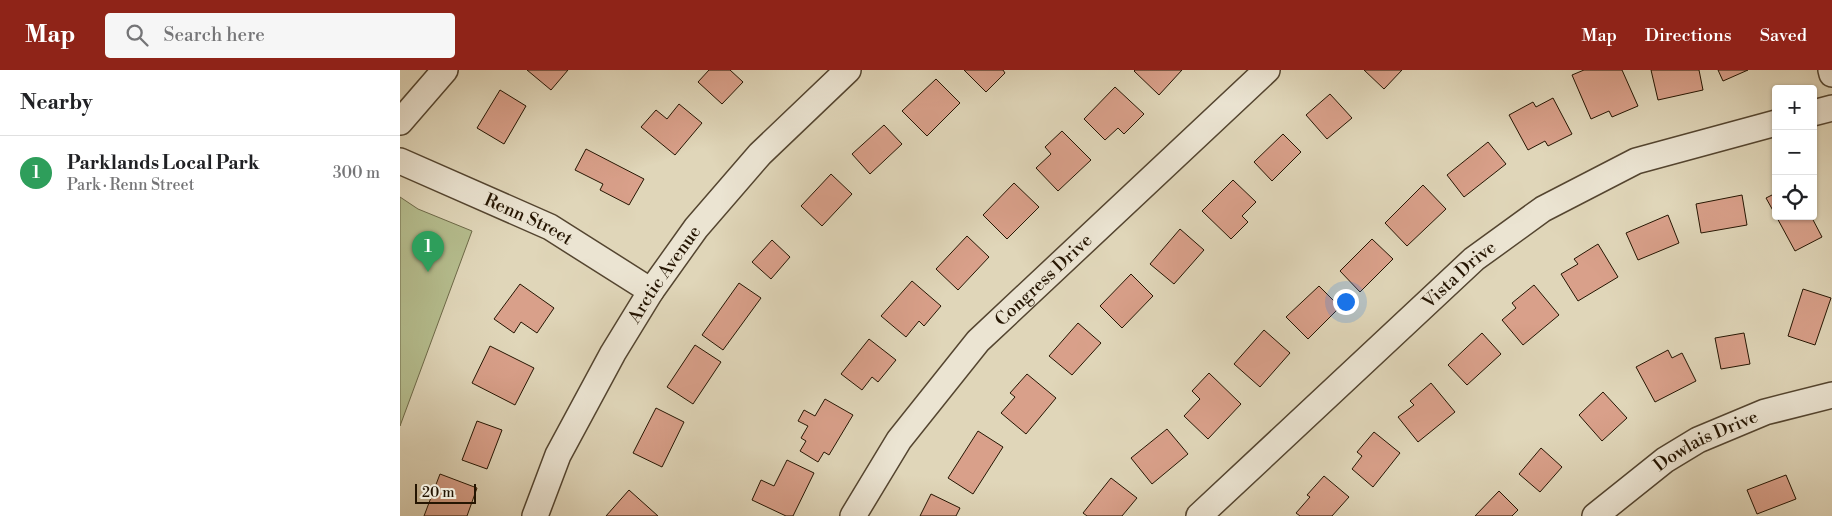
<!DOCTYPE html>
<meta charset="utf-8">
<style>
:root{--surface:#fff;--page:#f6f6f6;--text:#202124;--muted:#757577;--line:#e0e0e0;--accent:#8f2418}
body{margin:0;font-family:"Libre Bodoni",serif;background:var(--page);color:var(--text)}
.controls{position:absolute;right:15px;top:15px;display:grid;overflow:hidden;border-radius:5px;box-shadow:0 1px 4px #0004}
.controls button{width:45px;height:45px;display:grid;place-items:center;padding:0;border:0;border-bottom:1px solid var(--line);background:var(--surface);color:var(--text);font:25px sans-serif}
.scale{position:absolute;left:15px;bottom:12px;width:61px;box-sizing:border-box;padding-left:5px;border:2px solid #251502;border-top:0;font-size:14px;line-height:18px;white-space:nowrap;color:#251502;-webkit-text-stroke:4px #ebe4d2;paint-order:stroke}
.you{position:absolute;left:945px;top:231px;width:18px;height:18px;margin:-12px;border:4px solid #fff;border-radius:50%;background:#1a73e8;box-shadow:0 0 0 8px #1a73e833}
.badge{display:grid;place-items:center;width:32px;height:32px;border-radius:50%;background:var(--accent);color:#fff;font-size:16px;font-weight:700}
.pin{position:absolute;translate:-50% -41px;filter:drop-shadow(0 1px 2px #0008)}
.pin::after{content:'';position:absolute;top:26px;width:18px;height:15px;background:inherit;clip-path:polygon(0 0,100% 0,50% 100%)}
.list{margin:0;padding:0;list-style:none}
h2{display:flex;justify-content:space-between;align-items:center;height:65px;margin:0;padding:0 20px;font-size:21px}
h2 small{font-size:16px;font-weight:400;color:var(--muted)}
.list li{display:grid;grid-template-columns:32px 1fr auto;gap:15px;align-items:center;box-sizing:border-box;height:75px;padding:0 20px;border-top:1px solid var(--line)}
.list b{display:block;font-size:19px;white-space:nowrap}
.list p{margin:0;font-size:16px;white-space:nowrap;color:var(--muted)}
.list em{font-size:16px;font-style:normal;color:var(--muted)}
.icon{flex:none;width:28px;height:28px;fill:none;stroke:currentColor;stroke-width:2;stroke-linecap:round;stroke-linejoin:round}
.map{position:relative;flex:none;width:1432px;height:446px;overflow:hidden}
header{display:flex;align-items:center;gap:30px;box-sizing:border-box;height:70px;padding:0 25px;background:var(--accent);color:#fff}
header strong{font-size:24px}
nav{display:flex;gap:28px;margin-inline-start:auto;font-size:18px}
.search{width:350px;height:45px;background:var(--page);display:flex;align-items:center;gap:12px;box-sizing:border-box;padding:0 18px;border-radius:5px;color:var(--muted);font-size:19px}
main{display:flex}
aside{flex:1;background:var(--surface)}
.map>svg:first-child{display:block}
</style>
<header>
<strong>Map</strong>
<div class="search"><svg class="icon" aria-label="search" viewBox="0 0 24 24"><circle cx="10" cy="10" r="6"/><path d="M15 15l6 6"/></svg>Search here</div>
<nav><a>Map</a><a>Directions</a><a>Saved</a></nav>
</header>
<main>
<aside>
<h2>Nearby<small></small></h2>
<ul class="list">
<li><span class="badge" style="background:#2e9e5b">1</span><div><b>Parklands Local Park</b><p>Park · Renn Street</p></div><em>300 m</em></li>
</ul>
</aside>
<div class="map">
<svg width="1432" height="446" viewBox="0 0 1432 446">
<rect width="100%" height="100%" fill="#e0d6b9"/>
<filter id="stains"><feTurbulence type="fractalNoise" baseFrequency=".004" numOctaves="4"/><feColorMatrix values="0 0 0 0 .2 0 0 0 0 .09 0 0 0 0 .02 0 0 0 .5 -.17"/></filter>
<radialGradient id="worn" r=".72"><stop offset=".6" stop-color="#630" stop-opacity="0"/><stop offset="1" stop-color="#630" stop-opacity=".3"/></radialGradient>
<polygon fill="#b5bd8e" stroke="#6d6948" points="0,127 18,139 72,161 0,356"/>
<g fill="#d9a08a" stroke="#251502">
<polygon points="127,0 168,0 151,20"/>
<polygon points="309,0 330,0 343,12 322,34 298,12"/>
<polygon points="564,0 603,0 605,3 586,22"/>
<polygon points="735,0 782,0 759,25 734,1"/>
<polygon points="964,0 1002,0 984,19"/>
<polygon points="1184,0 1222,0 1238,36 1212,47 1209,41 1191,49 1172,5"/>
<polygon points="1251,0 1299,0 1303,20 1258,30"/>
<polygon points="1318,0 1348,0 1323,11"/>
<polygon points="536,9 560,33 527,66 502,41"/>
<polygon points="715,17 744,44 724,64 718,58 705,70 684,49"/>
<polygon points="100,20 126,36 104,74 77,58"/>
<polygon points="930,24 952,48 927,69 906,45"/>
<polygon points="1153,28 1172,64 1148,76 1145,71 1128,80 1109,45 1133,32 1136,37"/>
<polygon points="279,34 302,53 275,85 241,57 256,40 267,49"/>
<polygon points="484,55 502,74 470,104 452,84"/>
<polygon points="662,61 691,90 658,121 636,98 651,84 645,77"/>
<polygon points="883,64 901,82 872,111 854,92"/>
<polygon points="1088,72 1106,94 1064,127 1047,105"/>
<polygon points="186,79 244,109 229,135 200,120 203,114 175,100"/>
<polygon points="431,104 452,124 422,156 401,136"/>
<polygon points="833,110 856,132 842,146 848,152 831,169 802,141"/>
<polygon points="614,113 639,137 607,169 583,145"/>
<polygon points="1023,115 1046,139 1007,176 985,153"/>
<polygon points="1376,123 1376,146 1366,128"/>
<polygon points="1342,125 1347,155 1301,163 1296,134"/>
<polygon points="1268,145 1279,173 1238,190 1226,163"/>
<polygon points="1376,146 1411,146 1422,167 1395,181"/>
<polygon points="780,159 804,180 774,214 750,194"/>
<polygon points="567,166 589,187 558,220 536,199"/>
<polygon points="972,169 993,189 960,222 940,201"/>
<polygon points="372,170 390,187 371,209 352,192"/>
<polygon points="1198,174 1218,207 1178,231 1161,204 1178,194 1174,189"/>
<polygon points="731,204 753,226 722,258 700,236"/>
<polygon points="512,211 541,236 524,256 519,251 506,267 481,246"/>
<polygon points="339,213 361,228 323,280 302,265"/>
<polygon points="120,214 154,238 137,263 121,252 114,263 94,249"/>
<polygon points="1134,215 1159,245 1123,275 1102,250 1116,238 1112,233"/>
<polygon points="919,216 940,237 908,269 886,247"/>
<polygon points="1403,219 1431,228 1415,275 1388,266"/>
<polygon points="678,253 701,273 672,305 649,286"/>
<polygon points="864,260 890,283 860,317 834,294"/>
<polygon points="1082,263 1101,284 1067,315 1048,295"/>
<polygon points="1344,263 1350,294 1321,299 1315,268"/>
<polygon points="469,269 496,290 478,312 472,307 462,320 441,304"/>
<polygon points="295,275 321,292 293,334 267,317"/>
<polygon points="90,276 134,298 115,335 72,313"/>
<polygon points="1268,280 1272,288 1282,283 1296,311 1255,332 1236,297"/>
<polygon points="809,303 841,334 808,369 784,346 800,329 792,321"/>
<polygon points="627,304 656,328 626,364 601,343 615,327 610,323"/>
<polygon points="1031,313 1055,342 1018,372 998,347 1014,335 1010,331"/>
<polygon points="1203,322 1227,348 1202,371 1179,345"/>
<polygon points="425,329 453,345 429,385 424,382 418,392 400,381 406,371 401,368 408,356 398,351 404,340 415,346"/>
<polygon points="256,338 284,352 262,397 233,383"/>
<polygon points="77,351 102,360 87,399 62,390"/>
<polygon points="767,359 788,384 752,414 731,388"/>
<polygon points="578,361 603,377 573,424 548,408"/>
<polygon points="974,362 1000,383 973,417 952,399 962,386 957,382"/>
<polygon points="1141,378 1162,397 1140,422 1119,404"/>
<polygon points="387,390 414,403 393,446 386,446 352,430 361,410 374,416"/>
<polygon points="40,404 77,418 67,446 24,446"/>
<polygon points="1386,405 1396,429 1357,444 1347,420"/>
<polygon points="924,406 949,427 932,446 900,446 896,443 910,427 907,425"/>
<polygon points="711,408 737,428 722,446 687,446 683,443"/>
<polygon points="229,420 258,446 206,446"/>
<polygon points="1099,421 1118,440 1112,446 1075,446"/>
<polygon points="531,424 560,438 556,446 520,446"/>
</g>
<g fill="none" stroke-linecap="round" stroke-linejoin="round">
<defs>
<g id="minor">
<polyline points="1431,0 1432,4"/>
<polyline points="1413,43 1432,38"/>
<polyline points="0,52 45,0"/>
<path id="s1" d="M0 91 150 157 251 221"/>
<path id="s2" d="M135 446 158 385 213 283 251 221 296 158 360 84 448 0"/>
<path id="s3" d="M453 446 499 370 578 271 867 0"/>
<path id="s4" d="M799 446 1074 189 1143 139 1236 91 1376 53"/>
<path id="s5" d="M1195 446 1265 390 1298 370 1365 342 1432 325"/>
</g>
</defs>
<use href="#minor" stroke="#544530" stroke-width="28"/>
<use href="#minor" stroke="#ebe4d2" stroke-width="25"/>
</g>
<g text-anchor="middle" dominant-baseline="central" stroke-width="4" stroke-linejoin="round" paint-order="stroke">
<g font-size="18" fill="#251502" stroke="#ebe4d2">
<text stroke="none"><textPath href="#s1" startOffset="141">Renn Street</textPath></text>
<text stroke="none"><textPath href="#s2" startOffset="275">Arctic Avenue</textPath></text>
<text stroke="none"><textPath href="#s4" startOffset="355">Vista Drive</textPath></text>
<text stroke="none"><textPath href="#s3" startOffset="305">Congress Drive</textPath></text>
<text stroke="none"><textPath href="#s5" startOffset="135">Dowlais Drive</textPath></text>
</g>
</g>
<rect width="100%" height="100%" filter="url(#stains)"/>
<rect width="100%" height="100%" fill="url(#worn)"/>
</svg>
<div class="controls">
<button>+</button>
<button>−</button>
<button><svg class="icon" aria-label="locate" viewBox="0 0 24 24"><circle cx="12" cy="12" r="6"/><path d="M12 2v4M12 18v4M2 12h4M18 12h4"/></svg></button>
</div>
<div class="scale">20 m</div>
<div class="you"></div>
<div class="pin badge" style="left:28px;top:202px;background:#2e9e5b">1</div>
</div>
</main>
